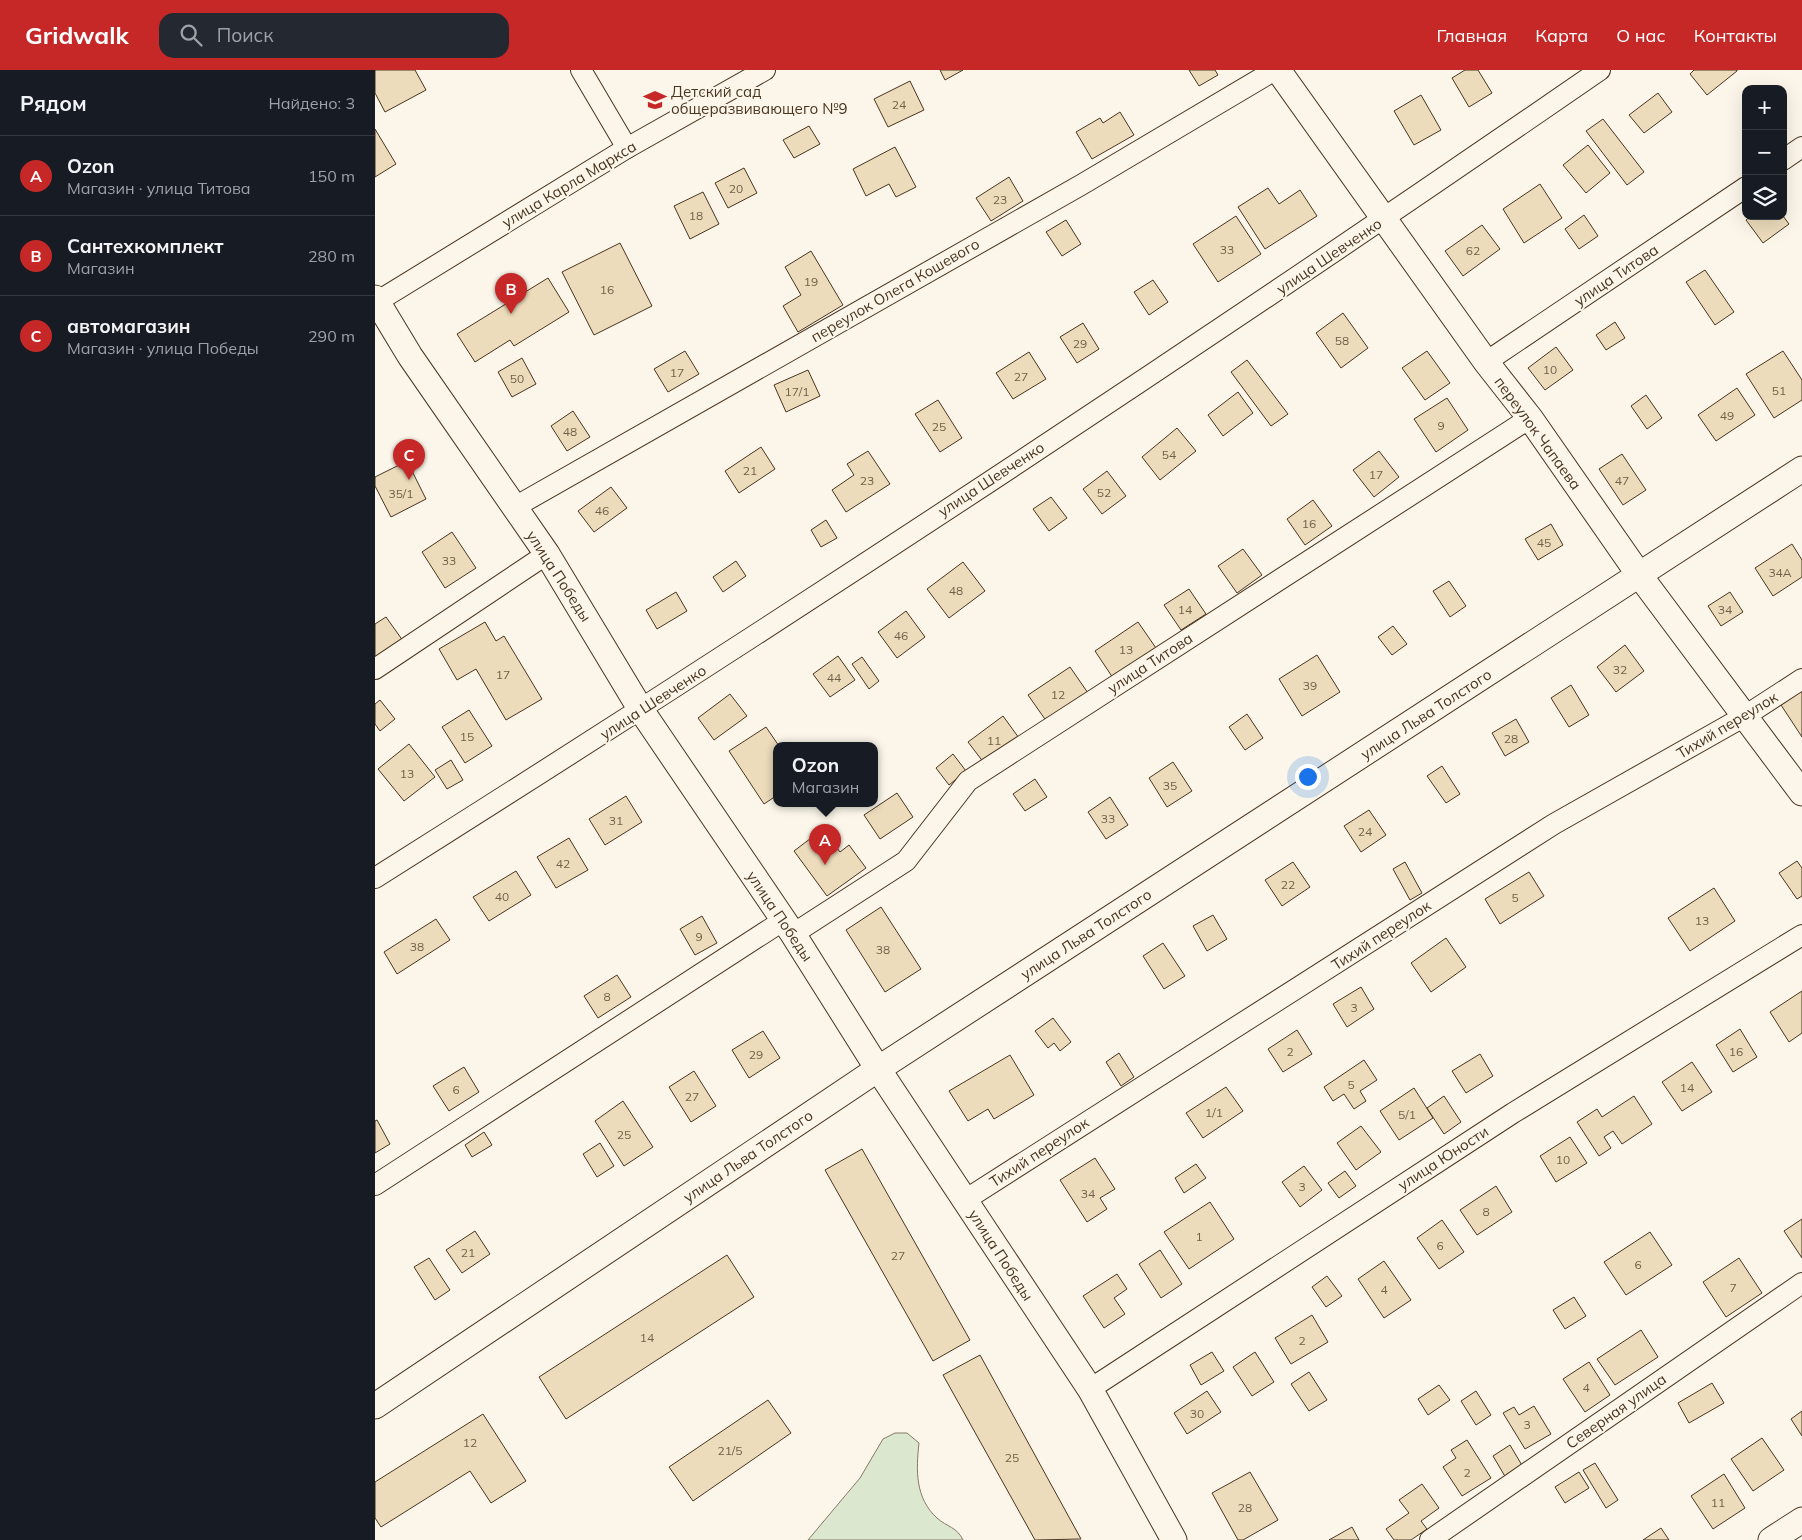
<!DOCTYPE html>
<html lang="ru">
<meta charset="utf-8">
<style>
:root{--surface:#171b24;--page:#242831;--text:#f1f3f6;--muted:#9ea1a6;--line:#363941;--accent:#c62828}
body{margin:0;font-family:Mulish,sans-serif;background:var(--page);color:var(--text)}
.controls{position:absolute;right:15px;top:15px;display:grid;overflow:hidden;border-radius:10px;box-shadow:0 5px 20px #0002}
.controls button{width:45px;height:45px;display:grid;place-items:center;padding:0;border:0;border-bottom:1px solid var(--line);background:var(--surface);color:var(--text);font:25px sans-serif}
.you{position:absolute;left:932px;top:706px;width:18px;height:18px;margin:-12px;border:4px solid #fff;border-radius:50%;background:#1a73e8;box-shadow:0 0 0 8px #1a73e833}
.badge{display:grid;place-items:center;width:32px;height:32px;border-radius:50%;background:var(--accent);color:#fff;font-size:16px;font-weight:700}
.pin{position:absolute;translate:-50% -41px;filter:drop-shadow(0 1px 2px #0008)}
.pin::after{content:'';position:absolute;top:26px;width:18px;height:15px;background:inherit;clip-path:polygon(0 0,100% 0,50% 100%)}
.popup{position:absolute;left:398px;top:672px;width:105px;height:65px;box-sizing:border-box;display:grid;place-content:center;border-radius:10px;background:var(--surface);filter:drop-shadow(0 1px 4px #0005);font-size:16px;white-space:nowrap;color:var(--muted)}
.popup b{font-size:19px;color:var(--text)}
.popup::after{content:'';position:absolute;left:50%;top:100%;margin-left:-10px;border:10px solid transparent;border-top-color:var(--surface)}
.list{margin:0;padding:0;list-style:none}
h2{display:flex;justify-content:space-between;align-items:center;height:65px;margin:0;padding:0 20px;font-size:21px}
h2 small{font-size:16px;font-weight:400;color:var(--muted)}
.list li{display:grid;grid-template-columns:32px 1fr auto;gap:15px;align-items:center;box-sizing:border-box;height:80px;padding:0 20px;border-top:1px solid var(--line)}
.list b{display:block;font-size:19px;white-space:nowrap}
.list p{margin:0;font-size:16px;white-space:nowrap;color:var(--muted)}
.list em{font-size:16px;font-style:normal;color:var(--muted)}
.icon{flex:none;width:28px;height:28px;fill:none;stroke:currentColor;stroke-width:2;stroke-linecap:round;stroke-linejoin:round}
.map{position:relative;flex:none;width:1427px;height:1470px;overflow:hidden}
header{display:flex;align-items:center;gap:30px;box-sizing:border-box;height:70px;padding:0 25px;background:var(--accent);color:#fff}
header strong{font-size:24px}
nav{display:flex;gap:28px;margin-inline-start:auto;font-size:18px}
.search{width:350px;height:45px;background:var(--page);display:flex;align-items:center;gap:12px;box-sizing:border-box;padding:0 18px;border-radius:15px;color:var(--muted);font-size:19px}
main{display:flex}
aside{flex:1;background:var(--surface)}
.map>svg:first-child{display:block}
</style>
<header>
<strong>Gridwalk</strong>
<div class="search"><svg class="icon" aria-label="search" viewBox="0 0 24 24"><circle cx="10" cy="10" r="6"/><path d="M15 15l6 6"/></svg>Поиск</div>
<nav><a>Главная</a><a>Карта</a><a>О нас</a><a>Контакты</a></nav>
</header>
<main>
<aside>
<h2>Рядом<small>Найдено: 3</small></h2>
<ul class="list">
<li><span class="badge">A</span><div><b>Ozon</b><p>Магазин · улица Титова</p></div><em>150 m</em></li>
<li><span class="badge">B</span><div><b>Сантехкомплект</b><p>Магазин</p></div><em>280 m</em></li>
<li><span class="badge">C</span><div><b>автомагазин</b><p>Магазин · улица Победы</p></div><em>290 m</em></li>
</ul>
</aside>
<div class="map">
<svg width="1427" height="1470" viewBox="0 0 1427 1470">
<rect width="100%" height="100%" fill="#fbf6e9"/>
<path fill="#dce7d0" stroke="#887966" d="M520 1363H532L544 1373C541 1400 540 1428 562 1448 572 1457 582 1457 588 1470H433L485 1408 508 1369Z"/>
<g fill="#ecdcbc" stroke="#4a3520">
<polygon points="0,0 40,0 51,20 10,42 0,23"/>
<polygon points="565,0 588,0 570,10"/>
<polygon points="814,0 840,0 843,5 824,16"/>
<polygon points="1090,0 1103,0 1117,23 1094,37 1077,8"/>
<polygon points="1319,0 1362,0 1362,1 1332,25 1315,4"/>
<polygon points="535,11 549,40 513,57 499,29"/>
<polygon points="1283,23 1297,42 1269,63 1254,45"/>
<polygon points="1046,25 1066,60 1039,75 1019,41"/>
<polygon points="745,42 759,65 717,89 701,62 725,48 728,53"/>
<polygon points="1228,49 1269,102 1252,115 1211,61"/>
<polygon points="434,56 445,74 419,88 408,70"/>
<polygon points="0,59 21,94 0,107"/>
<polygon points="1213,75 1235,103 1211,123 1188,95"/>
<polygon points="520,77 541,117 521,127 514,114 491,126 478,99"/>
<polygon points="369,98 382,123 353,138 340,113"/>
<polygon points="634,107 648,131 616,151 601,128"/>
<polygon points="1165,114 1187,148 1149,173 1128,139"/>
<polygon points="893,118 904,134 925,120 942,146 890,179 863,137"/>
<polygon points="328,122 344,154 315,169 299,136"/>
<polygon points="1209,145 1223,166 1204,179 1190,159"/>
<polygon points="861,146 886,184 843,212 818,174"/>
<polygon points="1376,146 1408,146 1414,154 1388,173 1371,150"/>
<polygon points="691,150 706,174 687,186 671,162"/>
<polygon points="1107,155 1125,179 1088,206 1070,181"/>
<polygon points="245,173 277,236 219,265 187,202"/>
<polygon points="436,181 468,235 423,262 408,236 426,225 410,197"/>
<polygon points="1330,200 1359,242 1340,255 1311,212"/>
<polygon points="173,208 194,242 139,276 135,270 100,292 82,264"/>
<polygon points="778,210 793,232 774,245 759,222"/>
<polygon points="968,243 993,278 966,298 941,263"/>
<polygon points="1240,252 1250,268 1231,280 1221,265"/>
<polygon points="708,253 724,279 702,293 685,267"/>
<polygon points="1181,277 1198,300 1170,320 1153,298"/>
<polygon points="310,281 324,304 293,322 279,299"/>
<polygon points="1052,281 1075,313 1050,330 1027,298"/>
<polygon points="1408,281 1427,310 1427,330 1399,348 1371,304"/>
<polygon points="654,282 671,309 638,329 621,303"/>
<polygon points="147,288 161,314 137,327 123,302"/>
<polygon points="872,290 913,344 896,356 856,302"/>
<polygon points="433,300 445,326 411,342 399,315"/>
<polygon points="1362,318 1380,345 1341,371 1323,345"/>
<polygon points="863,322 878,343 848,366 833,345"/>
<polygon points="1271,325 1287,348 1272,359 1256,336"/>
<polygon points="1072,328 1093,360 1061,382 1039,349"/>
<polygon points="563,330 587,368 565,382 540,344"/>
<polygon points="198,341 215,367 192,381 176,356"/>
<polygon points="802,358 821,381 785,410 767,387"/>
<polygon points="386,377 400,399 364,423 350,401"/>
<polygon points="493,381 515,414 471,442 457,420 479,405 472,394"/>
<polygon points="1004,381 1024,407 999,427 978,400"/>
<polygon points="1247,384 1271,420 1248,435 1224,399"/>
<polygon points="32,391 51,429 16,447 0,416 0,407"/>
<polygon points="732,401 751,426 727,444 708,419"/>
<polygon points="236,417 252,438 219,462 203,441"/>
<polygon points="676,427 692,448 674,461 658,439"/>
<polygon points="938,430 957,456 930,475 912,449"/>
<polygon points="451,450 462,468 446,477 436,460"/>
<polygon points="1176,454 1188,475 1163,490 1150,469"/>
<polygon points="77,462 101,498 70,518 47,482"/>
<polygon points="1417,474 1427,490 1427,507 1398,526 1380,498"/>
<polygon points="868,479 887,505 862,523 843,496"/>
<polygon points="361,491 371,506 348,522 338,507"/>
<polygon points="588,492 610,521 574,548 552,519"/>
<polygon points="1074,511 1091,536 1075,547 1058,521"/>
<polygon points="814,519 831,544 806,560 789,535"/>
<polygon points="301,522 312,541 282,559 271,540"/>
<polygon points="1355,522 1368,542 1346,556 1333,536"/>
<polygon points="531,541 550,567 522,588 503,562"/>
<polygon points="11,547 31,575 0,593 0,554"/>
<polygon points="110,552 121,571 129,566 167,629 131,650 101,599 82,610 64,579"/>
<polygon points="763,552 781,578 738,608 720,581"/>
<polygon points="1018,556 1032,574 1017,585 1003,567"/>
<polygon points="1250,575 1269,601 1241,622 1222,597"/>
<polygon points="942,585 965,622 927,646 904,609"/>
<polygon points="463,586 480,610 455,627 438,604"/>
<polygon points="487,587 504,611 494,619 477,594"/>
<polygon points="695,597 713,623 672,652 653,625"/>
<polygon points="1196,615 1214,645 1194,657 1176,628"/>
<polygon points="1427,621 1427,667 1406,635"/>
<polygon points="355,624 372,646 339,670 323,648"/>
<polygon points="5,630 20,649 5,661 0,654 0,634"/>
<polygon points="94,640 117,676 90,693 67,657"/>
<polygon points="872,644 888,668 870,680 854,657"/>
<polygon points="628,646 644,668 609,693 593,672"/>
<polygon points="1141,649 1154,672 1130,686 1117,663"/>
<polygon points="391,657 404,676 401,676 401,726 389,734 354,681"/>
<polygon points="34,674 60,707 29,731 3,699"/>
<polygon points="578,684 591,701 574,715 561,698"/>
<polygon points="76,690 88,710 72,719 60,700"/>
<polygon points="798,692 817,721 792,737 774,708"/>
<polygon points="1067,696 1085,724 1071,733 1052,706"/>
<polygon points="660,709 672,727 650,741 638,724"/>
<polygon points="522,723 538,747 505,769 489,745"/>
<polygon points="251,726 267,752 230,775 214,749"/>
<polygon points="735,727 753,755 731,769 713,742"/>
<polygon points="994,740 1011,765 986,782 969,756"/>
<polygon points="448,759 465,782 474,775 491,798 452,826 419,781"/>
<polygon points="194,768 213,800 181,818 162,787"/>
<polygon points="1422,791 1427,798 1427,826 1422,829 1404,803"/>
<polygon points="918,792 935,817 907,836 890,810"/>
<polygon points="1030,792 1047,823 1035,830 1018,799"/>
<polygon points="141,801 156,825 114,851 98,827"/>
<polygon points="1154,802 1169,826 1125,854 1110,829"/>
<polygon points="1339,818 1360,851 1315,881 1293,848"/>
<polygon points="506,837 546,899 510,922 471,860"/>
<polygon points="838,845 852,869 832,881 818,856"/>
<polygon points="327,846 342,873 320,885 305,859"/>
<polygon points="61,849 75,870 22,904 9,882"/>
<polygon points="1071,868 1091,897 1056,922 1036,893"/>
<polygon points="788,873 810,906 789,919 768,886"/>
<polygon points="242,905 256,927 223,948 209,926"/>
<polygon points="986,917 999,939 972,957 958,934"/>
<polygon points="1427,921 1427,963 1414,972 1395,942"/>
<polygon points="678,948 696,972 685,981 679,973 673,978 660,961"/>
<polygon points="1365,959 1382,987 1358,1002 1341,975"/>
<polygon points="922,960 937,984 908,1002 893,979"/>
<polygon points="388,961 405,988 374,1008 357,980"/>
<polygon points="744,983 759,1007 746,1016 731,992"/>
<polygon points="1105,984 1118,1006 1091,1023 1077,1001"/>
<polygon points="635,985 659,1025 619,1049 613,1039 593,1051 574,1021"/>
<polygon points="989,990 1002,1010 985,1021 991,1031 979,1039 969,1024 958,1031 949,1017"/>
<polygon points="1317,992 1337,1022 1307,1041 1287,1012"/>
<polygon points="89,997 104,1022 74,1041 58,1016"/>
<polygon points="319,1001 341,1036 316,1052 294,1017"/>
<polygon points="851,1017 868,1041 828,1068 811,1043"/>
<polygon points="1039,1018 1058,1048 1024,1070 1005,1041"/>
<polygon points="1069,1026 1086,1052 1069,1064 1052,1038"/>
<polygon points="1259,1026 1277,1054 1247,1074 1238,1061 1229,1067 1236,1078 1224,1086 1202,1052 1222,1039 1227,1047"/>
<polygon points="248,1031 278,1077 249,1096 220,1051"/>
<polygon points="2,1050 15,1074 0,1083 0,1051"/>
<polygon points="986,1056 1006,1082 981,1100 962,1073"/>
<polygon points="109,1062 117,1075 97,1087 90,1075"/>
<polygon points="1195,1067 1212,1093 1181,1112 1165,1086"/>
<polygon points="225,1073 239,1096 222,1107 208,1084"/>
<polygon points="487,1079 595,1270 558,1291 450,1100"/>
<polygon points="720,1088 740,1119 725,1128 732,1139 712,1152 685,1110"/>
<polygon points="821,1094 831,1108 809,1123 800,1108"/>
<polygon points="929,1096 947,1120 925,1137 907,1112"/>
<polygon points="970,1101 981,1116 964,1128 953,1113"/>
<polygon points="1121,1116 1137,1142 1102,1165 1085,1140"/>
<polygon points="835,1132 859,1169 814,1199 789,1162"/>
<polygon points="1427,1149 1427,1188 1409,1161"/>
<polygon points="1067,1150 1089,1182 1064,1199 1042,1168"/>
<polygon points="100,1161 115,1184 87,1203 71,1180"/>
<polygon points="1275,1162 1297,1195 1251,1225 1229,1192"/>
<polygon points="785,1180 807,1214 786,1228 764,1194"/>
<polygon points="352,1185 379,1227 191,1349 164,1307"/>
<polygon points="54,1188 75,1220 60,1230 39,1197"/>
<polygon points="1364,1188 1387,1223 1351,1247 1328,1212"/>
<polygon points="1009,1191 1036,1230 1009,1248 983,1209"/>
<polygon points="742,1204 752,1219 739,1228 750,1244 729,1258 708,1226"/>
<polygon points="952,1206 967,1226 951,1237 937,1217"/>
<polygon points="1199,1227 1211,1246 1190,1259 1178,1240"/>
<polygon points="937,1245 953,1272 916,1294 900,1268"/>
<polygon points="1266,1260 1283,1287 1240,1315 1222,1289"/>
<polygon points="837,1282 849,1301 826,1315 815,1295"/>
<polygon points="880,1282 899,1312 877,1326 858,1297"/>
<polygon points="605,1285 706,1469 660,1470 568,1305"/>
<polygon points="1214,1292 1235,1325 1210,1342 1188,1309"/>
<polygon points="934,1302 952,1330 934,1341 916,1314"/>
<polygon points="1337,1313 1349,1333 1314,1353 1303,1333"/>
<polygon points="1064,1315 1075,1330 1053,1345 1043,1329"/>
<polygon points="832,1321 846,1342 812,1364 799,1343"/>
<polygon points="1101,1321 1116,1345 1101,1355 1086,1331"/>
<polygon points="393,1330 416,1363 318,1431 294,1397"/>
<polygon points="1159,1336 1176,1364 1150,1379 1128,1343 1139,1337 1144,1345"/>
<polygon points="1427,1341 1427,1366 1416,1349"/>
<polygon points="108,1344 151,1411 116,1433 95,1401 6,1457 0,1448 0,1412"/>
<polygon points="1387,1368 1409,1400 1378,1421 1356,1389"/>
<polygon points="1092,1370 1116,1408 1087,1426 1068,1397 1081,1388 1076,1380"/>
<polygon points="1135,1375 1148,1397 1131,1408 1118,1386"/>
<polygon points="1220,1393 1243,1430 1231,1438 1208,1400"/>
<polygon points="875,1402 903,1450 868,1470 863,1470 837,1423"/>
<polygon points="1204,1402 1214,1418 1190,1433 1180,1417"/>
<polygon points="1349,1404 1370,1438 1338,1459 1316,1426"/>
<polygon points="1047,1414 1064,1438 1046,1451 1052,1459 1036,1470 1019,1470 1011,1459 1034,1443 1024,1430"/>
<polygon points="977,1457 984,1470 954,1470"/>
<polygon points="1286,1458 1294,1470 1268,1470"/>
</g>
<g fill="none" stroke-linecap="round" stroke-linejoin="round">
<defs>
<g id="minor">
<polyline points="206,0 252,78"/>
<polyline points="1408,90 1427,77"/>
<polyline points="0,233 252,78 390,0"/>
<polyline points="1111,292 1371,117"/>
<polyline points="138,438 706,115 900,0"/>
<polyline points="0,599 172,484"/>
<path d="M0 808C414 547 822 278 1225 0"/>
<polyline points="418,864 531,791 593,711 1155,348"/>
<polyline points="0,1115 409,850"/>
<polyline points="590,1130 1179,754 1370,646 1427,609"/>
<polyline points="715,1319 1138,1043 1427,865"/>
<polyline points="1055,1470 1427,1213"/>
</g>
<g id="tertiary">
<polyline points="903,0 1111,292 1155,348 1265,506 1427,723"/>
<polyline points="0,228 35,286 172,484 266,640 418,864 503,999 715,1319 799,1470"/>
<polyline points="0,1336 503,999 1427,399"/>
<polyline points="1396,1470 1427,1450"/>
</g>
</defs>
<use href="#minor" stroke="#4a3520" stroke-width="22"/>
<use href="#tertiary" stroke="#4a3520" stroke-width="27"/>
<use href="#minor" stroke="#fbf6e9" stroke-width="20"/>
<use href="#tertiary" stroke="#fbf6e9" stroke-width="25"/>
</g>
<defs>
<symbol id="school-bare" viewBox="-9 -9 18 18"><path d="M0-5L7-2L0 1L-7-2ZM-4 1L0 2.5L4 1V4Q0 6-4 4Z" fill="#c62828" stroke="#fbf6e9" stroke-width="2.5" paint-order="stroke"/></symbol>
</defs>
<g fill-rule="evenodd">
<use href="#school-bare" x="264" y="14" width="32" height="32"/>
</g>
<g text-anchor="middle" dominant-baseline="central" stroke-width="4" stroke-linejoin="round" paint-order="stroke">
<g font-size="12" fill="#725f47">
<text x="524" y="34">24</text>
<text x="361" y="118">20</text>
<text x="625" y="129">23</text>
<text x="321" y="145">18</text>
<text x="852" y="179">33</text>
<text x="1098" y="180">62</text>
<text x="436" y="211">19</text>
<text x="232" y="219">16</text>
<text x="967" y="270">58</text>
<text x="705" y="273">29</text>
<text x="1175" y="299">10</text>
<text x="302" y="302">17</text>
<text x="646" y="306">27</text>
<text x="142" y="308">50</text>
<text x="1404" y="320">51</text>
<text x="422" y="321">17/1</text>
<text x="1352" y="345">49</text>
<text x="1066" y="355">9</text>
<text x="564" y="356">25</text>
<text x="195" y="361">48</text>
<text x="794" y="384">54</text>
<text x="375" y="400">21</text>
<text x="1001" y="404">17</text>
<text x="492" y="410">23</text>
<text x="1247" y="410">47</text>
<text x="729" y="422">52</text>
<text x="26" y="423">35/1</text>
<text x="227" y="440">46</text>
<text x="934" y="453">16</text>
<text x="1169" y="472">45</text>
<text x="74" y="490">33</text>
<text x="1405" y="502">34А</text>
<text x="581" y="520">48</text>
<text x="810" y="539">14</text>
<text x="1350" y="539">34</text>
<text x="526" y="565">46</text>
<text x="751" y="579">13</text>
<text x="1245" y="599">32</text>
<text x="128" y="604">17</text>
<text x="459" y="607">44</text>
<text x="935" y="615">39</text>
<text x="683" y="624">12</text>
<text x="92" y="666">15</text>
<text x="1136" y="668">28</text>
<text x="619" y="670">11</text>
<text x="32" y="703">13</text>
<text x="795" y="715">35</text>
<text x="733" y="748">33</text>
<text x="241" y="750">31</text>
<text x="990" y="761">24</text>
<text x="188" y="793">42</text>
<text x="913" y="814">22</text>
<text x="127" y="826">40</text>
<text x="1140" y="827">5</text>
<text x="1327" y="850">13</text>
<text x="324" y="866">9</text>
<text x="42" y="876">38</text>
<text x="508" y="879">38</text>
<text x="232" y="926">8</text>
<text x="979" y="937">3</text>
<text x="915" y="981">2</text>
<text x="1361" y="981">16</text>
<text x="381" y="984">29</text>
<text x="976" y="1014">5</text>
<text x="1312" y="1017">14</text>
<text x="81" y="1019">6</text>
<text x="317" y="1026">27</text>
<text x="839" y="1042">1/1</text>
<text x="1032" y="1044">5/1</text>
<text x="249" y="1064">25</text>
<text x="1188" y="1089">10</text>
<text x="927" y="1116">3</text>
<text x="713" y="1123">34</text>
<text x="1111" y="1141">8</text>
<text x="824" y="1166">1</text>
<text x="1065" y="1175">6</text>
<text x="93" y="1182">21</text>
<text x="523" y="1185">27</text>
<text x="1263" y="1194">6</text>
<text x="1358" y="1217">7</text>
<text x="1009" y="1219">4</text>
<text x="272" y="1267">14</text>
<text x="927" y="1270">2</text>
<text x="1211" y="1317">4</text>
<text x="822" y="1343">30</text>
<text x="1152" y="1354">3</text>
<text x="95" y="1372">12</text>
<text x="355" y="1380">21/5</text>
<text x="637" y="1387">25</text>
<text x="1092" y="1402">2</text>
<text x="1343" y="1432">11</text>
<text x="870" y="1437">28</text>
</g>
<g font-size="15" fill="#4a3520" stroke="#fbf6e9" text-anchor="start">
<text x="296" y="21">Детский сад<tspan x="296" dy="17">общеразвивающего №9</tspan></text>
</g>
<g font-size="15" fill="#4a3520" stroke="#fbf6e9">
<text transform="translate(194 114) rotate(-31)">улица Карла Маркса</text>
<text transform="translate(954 186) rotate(-34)">улица Шевченко</text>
<text transform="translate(1241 205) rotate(-34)">улица Титова</text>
<text transform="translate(520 220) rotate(-30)">переулок Олега Кошевого</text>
<text transform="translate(1163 363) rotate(54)">переулок Чапаева</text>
<text transform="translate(616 409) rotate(-33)">улица Шевченко</text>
<text transform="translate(184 506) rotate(57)">улица Победы</text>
<text transform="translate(775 593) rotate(-33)">улица Титова</text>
<text transform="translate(278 632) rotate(-33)">улица Шевченко</text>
<text transform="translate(1051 644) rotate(-33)">улица Льва Толстого</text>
<text transform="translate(1352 655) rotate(-31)">Тихий переулок</text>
<text transform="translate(405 846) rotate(56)">улица Победы</text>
<text transform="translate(711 864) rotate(-33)">улица Льва Толстого</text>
<text transform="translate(1006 865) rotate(-33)">Тихий переулок</text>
<text transform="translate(664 1082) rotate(-33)">Тихий переулок</text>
<text transform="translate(373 1086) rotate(-34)">улица Льва Толстого</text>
<text transform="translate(1068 1088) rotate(-33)">улица Юности</text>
<text transform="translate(626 1185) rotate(57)">улица Победы</text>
<text transform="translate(1241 1341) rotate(-35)">Северная улица</text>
</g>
</g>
</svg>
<div class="controls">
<button>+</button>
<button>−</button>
<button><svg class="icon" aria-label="layers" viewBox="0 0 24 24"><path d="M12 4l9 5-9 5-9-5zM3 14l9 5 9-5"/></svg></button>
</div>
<div class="you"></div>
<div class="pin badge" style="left:450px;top:795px">A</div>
<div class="popup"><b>Ozon</b>Магазин</div>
<div class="pin badge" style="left:136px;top:244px">B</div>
<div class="pin badge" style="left:34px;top:410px">C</div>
</div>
</main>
